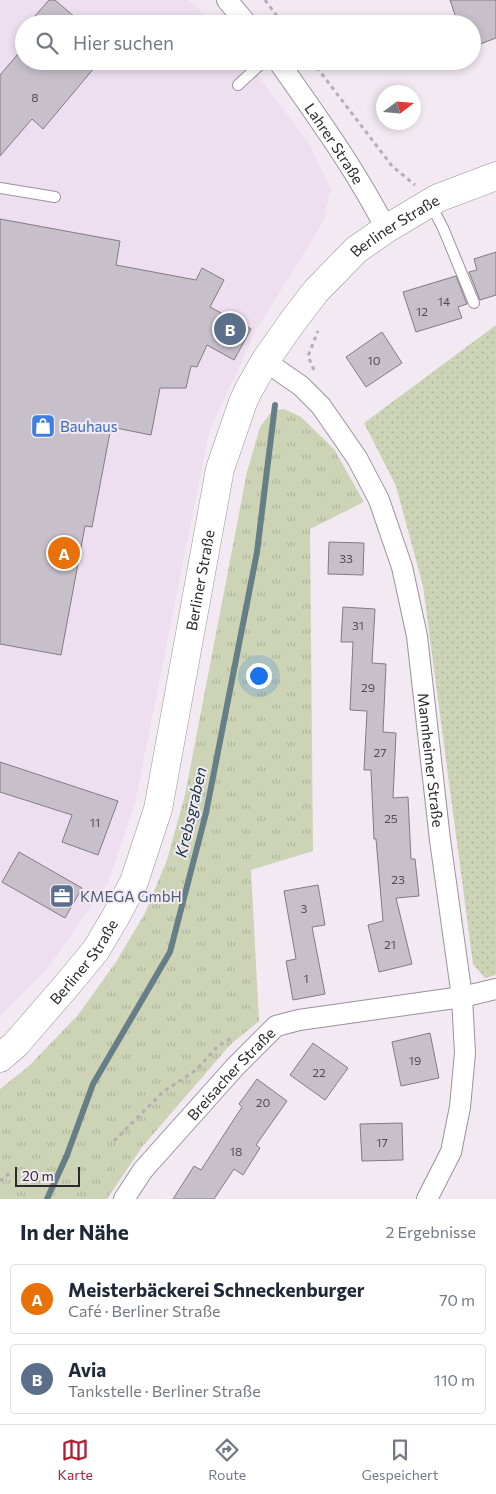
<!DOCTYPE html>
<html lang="de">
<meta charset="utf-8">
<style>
:root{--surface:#fff;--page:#f2f2f3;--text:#1f2937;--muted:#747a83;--line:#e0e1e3;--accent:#b11e36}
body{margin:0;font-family:Commissioner,sans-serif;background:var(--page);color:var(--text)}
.compass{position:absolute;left:376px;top:85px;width:45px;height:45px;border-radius:50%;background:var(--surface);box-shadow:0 2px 8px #0003;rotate:74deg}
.scale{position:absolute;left:15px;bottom:12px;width:65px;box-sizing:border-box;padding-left:5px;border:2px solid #2c292d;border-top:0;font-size:14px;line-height:18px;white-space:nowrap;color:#2c292d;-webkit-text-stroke:4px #f2e9f3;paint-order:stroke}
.you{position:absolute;left:258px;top:675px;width:18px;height:18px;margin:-12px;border:4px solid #fff;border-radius:50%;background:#1a73e8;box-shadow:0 0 0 8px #1a73e833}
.badge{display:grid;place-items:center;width:32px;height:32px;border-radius:50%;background:var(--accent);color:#fff;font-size:16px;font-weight:700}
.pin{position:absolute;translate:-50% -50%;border:2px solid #fff;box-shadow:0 1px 5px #0006}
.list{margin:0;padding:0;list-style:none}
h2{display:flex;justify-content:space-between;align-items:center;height:65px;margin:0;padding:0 20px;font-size:21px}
h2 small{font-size:16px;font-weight:400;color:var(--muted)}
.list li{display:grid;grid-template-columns:32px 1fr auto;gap:15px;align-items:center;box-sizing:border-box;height:70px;margin:0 10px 10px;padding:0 10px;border:1px solid var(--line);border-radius:5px}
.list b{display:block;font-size:19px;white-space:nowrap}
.list p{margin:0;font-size:16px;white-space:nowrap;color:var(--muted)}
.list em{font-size:16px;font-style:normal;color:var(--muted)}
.icon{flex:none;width:28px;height:28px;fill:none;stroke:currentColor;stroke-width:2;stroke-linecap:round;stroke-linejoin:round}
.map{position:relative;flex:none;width:496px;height:1199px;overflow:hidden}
.search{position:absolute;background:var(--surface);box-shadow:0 2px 8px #0003;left:15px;right:15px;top:15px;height:55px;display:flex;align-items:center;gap:12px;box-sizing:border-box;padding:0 18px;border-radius:28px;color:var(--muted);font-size:19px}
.sheet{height:225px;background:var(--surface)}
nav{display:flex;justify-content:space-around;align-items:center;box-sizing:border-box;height:70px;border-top:1px solid var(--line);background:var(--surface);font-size:14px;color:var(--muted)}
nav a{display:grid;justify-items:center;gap:2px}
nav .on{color:var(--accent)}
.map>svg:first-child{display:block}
</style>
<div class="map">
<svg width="496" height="1199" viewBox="0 0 496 1199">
<defs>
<pattern id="grass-dots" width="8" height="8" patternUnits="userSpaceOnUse" patternTransform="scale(1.25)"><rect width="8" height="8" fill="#cdd4b6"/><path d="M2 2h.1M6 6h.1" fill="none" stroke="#b0b69d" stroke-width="1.8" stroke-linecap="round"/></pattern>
<pattern id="park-tufts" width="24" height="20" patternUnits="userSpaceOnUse" patternTransform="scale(1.25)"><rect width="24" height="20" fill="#cdd4b6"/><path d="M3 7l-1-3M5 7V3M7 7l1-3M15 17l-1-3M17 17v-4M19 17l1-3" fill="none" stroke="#b0b69d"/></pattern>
</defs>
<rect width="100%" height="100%" fill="#f2e9f3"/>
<polygon fill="#eddff0" points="0,0 189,0 214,24 24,24 24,61 247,61 308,142 331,189 323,222 258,327 209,432 135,803 108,883 47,969 0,1016"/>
<polygon fill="url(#grass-dots)" points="496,325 496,975 485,978 473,964 423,586 396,486 364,423"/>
<polygon fill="url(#park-tufts)" points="284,409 301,417 334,449 364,502 310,529 313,851 251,870 259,1021 230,1045 142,1147 107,1199 0,1199 0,1089 29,1066 78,1015 116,962 145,913 167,860 185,795 247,472 260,427 272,411"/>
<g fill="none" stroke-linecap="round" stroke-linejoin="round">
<polyline stroke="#667e86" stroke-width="6" points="47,1199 67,1155 93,1084 170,952 206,813 257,552 275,405"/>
</g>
<g fill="#c7bfc9" stroke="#827b84">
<polygon points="49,0 55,0 83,24 28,24"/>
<polygon points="450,0 496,0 496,38 472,47 472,24 458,24"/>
<polygon points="24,47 24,61 100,61 43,129 32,119 0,156 0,75"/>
<polygon points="0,219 120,241 116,265 196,280 202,268 224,280 210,307 251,329 234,360 207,345 197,367 191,366 186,388 160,388 151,435 111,427 92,527 85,526 61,655 0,644"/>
<polygon points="496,252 496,295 480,300 469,272 477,270 474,259"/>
<polygon points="456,276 467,304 458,307 462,318 416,332 403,292"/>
<polygon points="382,332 402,363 366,387 346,357"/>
<polygon points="329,542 364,543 363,575 328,574"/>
<polygon points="343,607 375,609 372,663 386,664 383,732 396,733 393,798 408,797 411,859 415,859 419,896 396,898 412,964 379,972 368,925 383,921 376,839 374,839 371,770 364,770 367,711 350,710 353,642 341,642"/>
<polygon points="0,762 118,801 98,855 62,842 72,815 0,792"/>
<polygon points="19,852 82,888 65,918 2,882"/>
<polygon points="318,885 325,925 312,927 325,994 293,1000 286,961 296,959 284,891"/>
<polygon points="430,1033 439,1078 401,1086 392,1042"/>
<polygon points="313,1043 348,1068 325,1100 290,1075"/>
<polygon points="257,1079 287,1101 256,1145 260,1148 243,1175 234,1169 214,1199 173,1199 194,1166 201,1170 242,1107 239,1104"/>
<polygon points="402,1123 403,1160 362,1161 360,1124"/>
</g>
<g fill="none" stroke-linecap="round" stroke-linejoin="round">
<defs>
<g id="lane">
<polyline points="238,85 264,61"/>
<polyline points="0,188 55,197"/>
<polyline points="430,203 443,228 474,303"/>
</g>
<g id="street">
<polyline points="227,0 247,24"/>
<path id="s1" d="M278 61C316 115 356 170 386 229"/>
<path id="s2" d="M265 361 301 386 321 406 357 458 379 500 402 567 417 636 440 840 462 997 465 1053 460 1107 451 1152 427 1199"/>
<path id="s3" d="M124 1199 143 1170 235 1067 276 1026 299 1020 462 997 496 989"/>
</g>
<g id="secondary">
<path id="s4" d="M0 1058 16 1044 67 985 96 950 116 916 134 882 158 809 220 469 243 402 248 391 265 361 293 321 316 291 356 250 386 229 438 198 496 176"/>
</g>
</defs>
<use href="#lane" stroke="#9a929c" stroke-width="12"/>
<use href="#street" stroke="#9a929c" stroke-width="22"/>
<use href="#secondary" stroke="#9a929c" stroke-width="29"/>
<g stroke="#b5aeb6" stroke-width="3" stroke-dasharray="4 4" stroke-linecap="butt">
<polyline points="265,0 283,24"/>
<polyline points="312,61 392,166 415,185"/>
<polyline points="314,370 308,356 318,331"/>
<polyline points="114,1141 163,1092 196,1070 218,1046 234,1037"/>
<polyline points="0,1181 10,1173"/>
</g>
<use href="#lane" stroke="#fff" stroke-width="10"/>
<use href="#street" stroke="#fff" stroke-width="20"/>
<use href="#secondary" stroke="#fff" stroke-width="28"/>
</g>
<defs>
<symbol id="shop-square" viewBox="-11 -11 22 22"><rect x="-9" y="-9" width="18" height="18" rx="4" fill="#3f7fe0" stroke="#f2e9f3"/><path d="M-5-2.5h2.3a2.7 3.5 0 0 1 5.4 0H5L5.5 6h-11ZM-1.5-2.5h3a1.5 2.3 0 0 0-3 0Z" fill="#fff"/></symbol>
<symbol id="office-square" viewBox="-11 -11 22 22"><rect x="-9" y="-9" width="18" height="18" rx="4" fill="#5c6f8a" stroke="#f2e9f3"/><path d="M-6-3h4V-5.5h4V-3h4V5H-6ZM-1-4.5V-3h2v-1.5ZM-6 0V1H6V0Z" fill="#fff"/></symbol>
</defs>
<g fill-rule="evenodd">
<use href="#shop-square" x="29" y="412" width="28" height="28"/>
<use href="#office-square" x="48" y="882" width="28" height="28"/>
</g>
<g text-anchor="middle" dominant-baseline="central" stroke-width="4" stroke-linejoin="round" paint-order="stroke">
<g font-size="12" fill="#534e54">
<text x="35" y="97">8</text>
<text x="444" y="301">14</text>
<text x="422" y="311">12</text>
<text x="374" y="360">10</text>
<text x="346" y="558">33</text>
<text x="358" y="625">31</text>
<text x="368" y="687">29</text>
<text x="380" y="752">27</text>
<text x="391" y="818">25</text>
<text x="95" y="822">11</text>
<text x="398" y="879">23</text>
<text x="304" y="908">3</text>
<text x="390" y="944">21</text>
<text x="306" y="978">1</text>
<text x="415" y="1060">19</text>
<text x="319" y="1072">22</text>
<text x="263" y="1102">20</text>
<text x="382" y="1142">17</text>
<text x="236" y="1151">18</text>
</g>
<g font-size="15" fill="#2c292d" stroke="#f2e9f3">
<text stroke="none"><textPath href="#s1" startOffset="100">Lahrer Straße</textPath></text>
<text stroke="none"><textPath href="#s4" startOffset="952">Berliner Straße</textPath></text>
<text stroke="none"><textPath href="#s4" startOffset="532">Berliner Straße</textPath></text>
<text stroke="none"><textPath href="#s2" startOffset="449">Mannheimer Straße</textPath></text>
<text stroke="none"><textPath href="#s4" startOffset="128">Berliner Straße</textPath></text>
<text stroke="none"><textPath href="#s3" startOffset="165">Breisacher Straße</textPath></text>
</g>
<g font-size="15" fill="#366cbe" stroke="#f2e9f3" text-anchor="start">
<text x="60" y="426">Bauhaus</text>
</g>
<g font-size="15" fill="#4e5e75" stroke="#f2e9f3" text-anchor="start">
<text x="80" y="896">KMEGA GmbH</text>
</g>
<g font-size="16" font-style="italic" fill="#11353d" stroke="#f2e9f3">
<text transform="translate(190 812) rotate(-77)">Krebsgraben</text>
</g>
</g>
</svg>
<svg class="compass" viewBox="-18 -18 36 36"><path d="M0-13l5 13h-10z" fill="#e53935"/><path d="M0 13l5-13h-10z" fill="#747a83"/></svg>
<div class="scale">20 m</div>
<div class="you"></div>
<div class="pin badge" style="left:64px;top:553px;background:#e8710a">A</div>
<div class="pin badge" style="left:230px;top:329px;background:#5c6f8a">B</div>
<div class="search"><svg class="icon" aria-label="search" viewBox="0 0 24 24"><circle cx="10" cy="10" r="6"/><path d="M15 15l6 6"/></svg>Hier suchen</div>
</div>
<section class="sheet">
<h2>In der Nähe<small>2 Ergebnisse</small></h2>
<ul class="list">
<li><span class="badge" style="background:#e8710a">A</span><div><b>Meisterbäckerei Schneckenburger</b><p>Café · Berliner Straße</p></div><em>70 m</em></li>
<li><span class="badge" style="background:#5c6f8a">B</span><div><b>Avia</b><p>Tankstelle · Berliner Straße</p></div><em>110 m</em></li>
</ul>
</section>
<nav>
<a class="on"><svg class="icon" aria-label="map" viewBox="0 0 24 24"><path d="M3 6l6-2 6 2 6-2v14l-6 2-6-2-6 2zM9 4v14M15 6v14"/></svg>Karte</a>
<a><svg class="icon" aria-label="directions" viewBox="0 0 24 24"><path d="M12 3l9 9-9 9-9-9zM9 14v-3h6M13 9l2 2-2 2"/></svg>Route</a>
<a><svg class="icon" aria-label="saved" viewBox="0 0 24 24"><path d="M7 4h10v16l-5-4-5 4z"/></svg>Gespeichert</a>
</nav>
